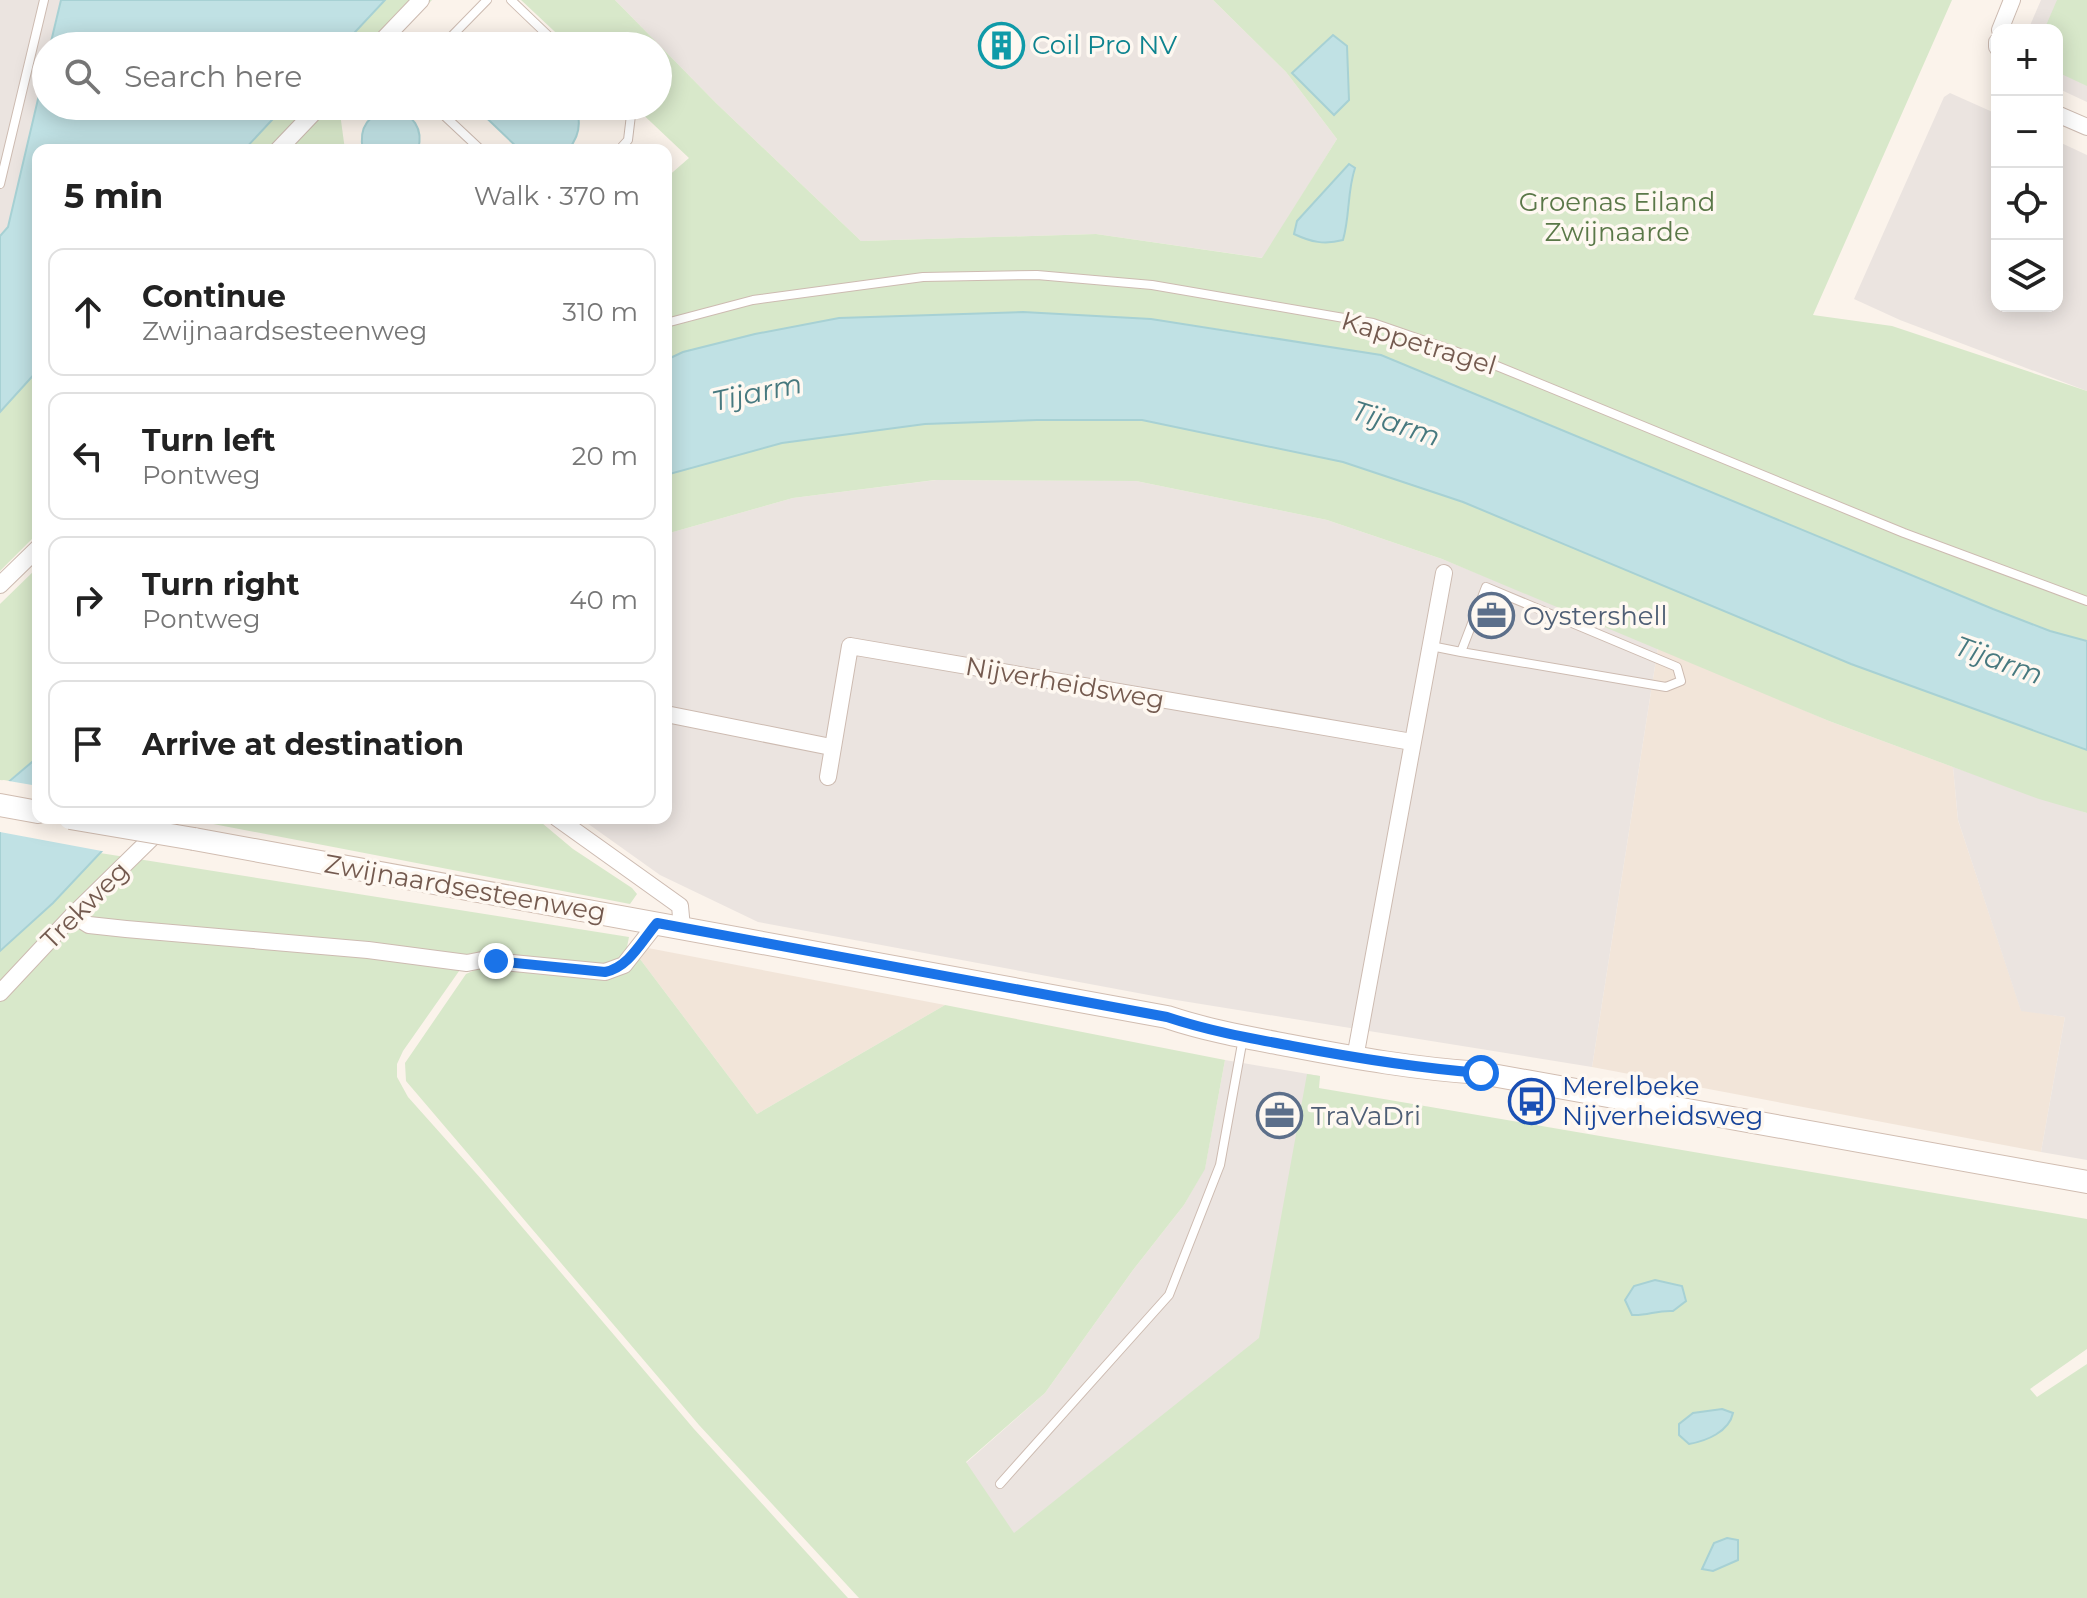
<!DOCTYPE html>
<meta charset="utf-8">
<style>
:root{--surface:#fff;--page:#f6f6f6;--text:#222;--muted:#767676;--line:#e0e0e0}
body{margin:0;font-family:Montserrat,sans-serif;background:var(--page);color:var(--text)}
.controls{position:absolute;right:24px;top:24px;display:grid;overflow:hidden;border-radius:16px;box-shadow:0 4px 20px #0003}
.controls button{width:72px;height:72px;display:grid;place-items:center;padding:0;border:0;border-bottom:2px solid var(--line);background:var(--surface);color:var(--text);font:40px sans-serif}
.stop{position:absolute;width:24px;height:24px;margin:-18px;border:6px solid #1a73e8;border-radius:50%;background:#fff}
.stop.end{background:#1a73e8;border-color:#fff;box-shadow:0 2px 8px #0008}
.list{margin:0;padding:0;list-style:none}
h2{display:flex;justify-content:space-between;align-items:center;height:104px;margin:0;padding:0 32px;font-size:34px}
h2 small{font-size:26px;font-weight:400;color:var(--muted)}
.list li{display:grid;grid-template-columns:52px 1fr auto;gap:24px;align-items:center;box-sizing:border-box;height:128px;margin:0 16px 16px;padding:0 16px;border:2px solid var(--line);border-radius:16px}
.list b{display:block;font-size:30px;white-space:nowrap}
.list p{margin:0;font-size:26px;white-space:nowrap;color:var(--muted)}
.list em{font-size:26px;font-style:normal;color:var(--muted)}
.icon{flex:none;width:44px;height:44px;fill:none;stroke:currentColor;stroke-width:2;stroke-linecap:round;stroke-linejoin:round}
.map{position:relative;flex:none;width:2087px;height:1598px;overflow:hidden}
.search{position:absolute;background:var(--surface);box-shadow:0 4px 20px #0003;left:32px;top:32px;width:640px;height:88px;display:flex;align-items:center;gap:20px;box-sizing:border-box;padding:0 28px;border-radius:44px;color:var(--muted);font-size:30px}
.panel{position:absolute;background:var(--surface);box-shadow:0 4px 20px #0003;left:32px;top:144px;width:640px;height:680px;border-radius:16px}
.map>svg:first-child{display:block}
</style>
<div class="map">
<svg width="2087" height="1598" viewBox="0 0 2087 1598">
<rect width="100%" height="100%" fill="#fbf3eb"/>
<g fill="#f2e5d9">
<polygon points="1658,647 1829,721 1953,767 1958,820 2021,1010 2065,1017 2041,1152 1592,1067"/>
<polygon points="648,948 945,1005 757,1114 637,955"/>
</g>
<g fill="#ebe4e0">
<polygon points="0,0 61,0 50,46 46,46 46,65 8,227 0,236"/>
<polygon points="615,0 1213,0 1286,72 1337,139 1263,258 1096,234 861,241 716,103"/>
<polygon points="2041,0 2087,0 2087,102 2057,88 2057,30 2028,30"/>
<polygon points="1950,93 1997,114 1997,306 2057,306 2057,141 2087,155 2087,391 1900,320 1854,299 1944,97"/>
<polygon points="936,480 1136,481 1327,520 1442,559 1658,647 1592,1067 1170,999 758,922 660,875 580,818 666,818 666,534 793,498"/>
<polygon points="1953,767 2087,813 2087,1160 2041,1152 2065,1017 2021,1011 1958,820"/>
<polygon points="1225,1060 1320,1076 1271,1369 1009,1580 966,1463 1045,1393 1133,1270 1184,1205 1205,1168"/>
</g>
<g fill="#d8e8ca" fill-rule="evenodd">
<polygon points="385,0 432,0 388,46 342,46"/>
<path d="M521 0H615L716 103 861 241 1096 234 1262 258 1337 139 1286 72 1213 0H1952L1813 315 1892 326 2087 391V641L2050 631 1993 609 1500 404 1258 335 1151 319 1023 312 839 318 755 334 683 352 666 360V178L689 158 634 106H658V46H570ZM1349 164 1355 168 1349 185 1297 221Z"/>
<polygon points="2057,0 2087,0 2087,86 2057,72 2057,30 2044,30"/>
<polygon points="285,106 339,106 345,150 244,150"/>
<polygon points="38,370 38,533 0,571 0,412"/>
<polygon points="1037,420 1142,420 1343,462 1463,502 1851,664 2087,750 2087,813 2039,799 1829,721 1442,559 1327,520 1136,481 935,480 793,498 666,534 666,475 782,443 925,424"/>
<polygon points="38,567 38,757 8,781 0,780 0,604"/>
<polygon points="209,818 536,818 573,849 632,888 637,894 630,904 208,823 211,819"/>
<polygon points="100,853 629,937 625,957 609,967 464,964 403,1051 397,1064 397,1077 408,1097 483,1181 694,1429 848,1598 0,1598 0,951 53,903"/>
<polygon points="637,955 757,1114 945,1005 1225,1060 1205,1169 1184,1205 1133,1270 1045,1393 966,1462 1014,1533 1259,1338 1307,1074 1320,1076 1319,1088 2087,1219 2087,1349 2030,1389 2037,1397 2087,1364 2087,1598 859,1598 699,1425 406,1081 405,1063 466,974 484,966 572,973"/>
</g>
<g fill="#c0e1e4" stroke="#a7d1d4" stroke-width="2">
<polygon points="61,0 385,0 342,46 50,46"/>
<polygon points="1333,35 1347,46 1349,100 1334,115 1292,73"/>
<polygon points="46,65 46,106 285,106 244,150 38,150 38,370 0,412 0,236 8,227"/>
<path d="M474 106H575C582 122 579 137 568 150H520Z"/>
<path d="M392 109C413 113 424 129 418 150H363C358 127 369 113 392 109Z"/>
<path d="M1349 164 1355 168C1347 192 1350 216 1343 240 1324 245 1311 242 1294 234L1297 221Z"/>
<polygon points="1023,312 1151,319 1381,355 1993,609 2050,631 2087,641 2087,750 1851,664 1463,502 1343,462 1142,420 1037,420 925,424 782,443 666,475 666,360 683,352 755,334 839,318"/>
<polygon points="38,757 38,818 133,818 53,903 0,951 0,789"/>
<path d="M1655 1280 1682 1286 1686 1301 1673 1311C1657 1310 1647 1316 1632 1315L1625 1300 1634 1286Z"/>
<path d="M1722 1409 1733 1413C1729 1432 1706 1441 1689 1444L1679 1435V1424L1693 1413Z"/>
<polygon points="1727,1538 1738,1540 1738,1560 1713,1571 1702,1569 1714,1543"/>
</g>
<polygon fill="#fbf3eb" points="3,780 38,786 38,818 137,818 107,852 0,832 0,783"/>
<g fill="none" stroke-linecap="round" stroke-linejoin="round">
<defs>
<g id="service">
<polyline points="511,0 559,46"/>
<polyline points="442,46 487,0"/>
<polyline points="434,106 481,150"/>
<polyline points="619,150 628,140 631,115 621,106"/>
<polyline points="0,184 44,0"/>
<polyline points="666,323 753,300 923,277 1037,275 1152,285 1373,323 1492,364 1904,533 2087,601"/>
<polyline points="1431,646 1461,652 1666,687 1681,681 1677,667 1486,587 1461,652"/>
<polyline points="1000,1484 1169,1295 1220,1165 1243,1038"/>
</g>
<g id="minor">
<polyline points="2000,30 2012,0"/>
<polyline points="1997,42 1997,47"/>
<polyline points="377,46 421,0"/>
<polyline points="2057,114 2087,127"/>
<polyline points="278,150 320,106"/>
<polyline points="0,585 38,548"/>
<polyline points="666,714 831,747"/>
<polyline points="828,777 850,646 1412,742"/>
<polyline points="557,818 680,906 682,928"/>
<polyline points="73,915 89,925 126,929 368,950 467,963 482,960 605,972 624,965 657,923"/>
<polyline points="0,993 73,915 172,818"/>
<polyline points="1355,1058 1444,573"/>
</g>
<g id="secondary">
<polyline points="0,805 38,812"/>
<path d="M194 839 1167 1017C1209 1031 1250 1038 1292 1046 1355 1058 1417 1069 1481 1073L2087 1182"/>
</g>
</defs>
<use href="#service" stroke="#cdbbb1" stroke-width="10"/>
<use href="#minor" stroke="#cdbbb1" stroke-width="18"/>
<use href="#secondary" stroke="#d1bdb1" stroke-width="24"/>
<use href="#service" stroke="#fff" stroke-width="8"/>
<use href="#minor" stroke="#fff" stroke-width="16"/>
<use href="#secondary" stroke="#fff" stroke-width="22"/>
<defs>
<polyline id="secondary-bridge" points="70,818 194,839"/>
</defs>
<use href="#secondary-bridge" stroke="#d1bdb1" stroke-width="24" stroke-linecap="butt"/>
<use href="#secondary-bridge" stroke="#fff" stroke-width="22"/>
</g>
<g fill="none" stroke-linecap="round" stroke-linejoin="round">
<path stroke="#1a73e8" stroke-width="10" d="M496 961 605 972C629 967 641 942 657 923L1167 1017C1209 1031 1249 1038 1292 1046 1355 1058 1417 1068 1481 1073"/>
</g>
<defs>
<symbol id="building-ring" viewBox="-11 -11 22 22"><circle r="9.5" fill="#fef8f1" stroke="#0f9aa8" stroke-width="1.5"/><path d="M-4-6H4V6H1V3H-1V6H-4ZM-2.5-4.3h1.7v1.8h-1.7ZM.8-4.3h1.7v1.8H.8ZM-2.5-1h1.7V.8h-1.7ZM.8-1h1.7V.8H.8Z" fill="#0f9aa8"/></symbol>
<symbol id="office-ring" viewBox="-11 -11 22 22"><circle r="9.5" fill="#fef8f1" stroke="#5c6f8a" stroke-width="1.5"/><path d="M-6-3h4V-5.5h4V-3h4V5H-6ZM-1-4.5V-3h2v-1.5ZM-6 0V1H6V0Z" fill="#5c6f8a"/></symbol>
<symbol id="bus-ring" viewBox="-11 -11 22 22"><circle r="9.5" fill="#fef8f1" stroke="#1a4fb4" stroke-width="1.5"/><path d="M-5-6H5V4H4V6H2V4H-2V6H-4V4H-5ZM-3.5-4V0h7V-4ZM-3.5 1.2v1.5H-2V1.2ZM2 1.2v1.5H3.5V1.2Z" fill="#1a4fb4"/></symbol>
</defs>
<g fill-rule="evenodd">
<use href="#building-ring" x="976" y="20" width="51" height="51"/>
<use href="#office-ring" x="1466" y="590" width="51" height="51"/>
<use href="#bus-ring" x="1506" y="1076" width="51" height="51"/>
<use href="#office-ring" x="1254" y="1090" width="51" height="51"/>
</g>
<g text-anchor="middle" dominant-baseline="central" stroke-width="7" stroke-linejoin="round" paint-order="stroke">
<g font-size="26" fill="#0d838f" stroke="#fef8f1" text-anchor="start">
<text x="1032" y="45">Coil Pro NV</text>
</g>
<g font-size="26" fill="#5a7848" stroke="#fef8f1">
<text x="1617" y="202">Groenas Eiland<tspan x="1617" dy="30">Zwijnaarde</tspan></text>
</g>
<g font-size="26" fill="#745a4f" stroke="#fef8f1">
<text transform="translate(1419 343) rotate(17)">Kappetragel</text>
<text transform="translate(1065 683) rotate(10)">Nijverheidsweg</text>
<text transform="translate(465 888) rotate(10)">Zwijnaardsesteenweg</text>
<text transform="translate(85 905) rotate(-45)">Trekweg</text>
</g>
<g font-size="26" fill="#4e5e75" stroke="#fef8f1" text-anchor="start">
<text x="1523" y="616">Oystershell</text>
<text x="1311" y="1116">TraVaDri</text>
</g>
<g font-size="26" fill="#164399" stroke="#fef8f1" text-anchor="start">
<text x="1562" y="1086">Merelbeke<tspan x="1562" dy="30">Nijverheidsweg</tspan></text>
</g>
<g font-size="28" font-style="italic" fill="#47797f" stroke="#fef8f1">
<text transform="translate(757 392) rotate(-12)">Tijarm</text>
<text transform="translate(1396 423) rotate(18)">Tijarm</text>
<text transform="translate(1999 660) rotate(20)">Tijarm</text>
</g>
</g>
</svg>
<div class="controls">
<button>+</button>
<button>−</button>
<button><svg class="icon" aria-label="locate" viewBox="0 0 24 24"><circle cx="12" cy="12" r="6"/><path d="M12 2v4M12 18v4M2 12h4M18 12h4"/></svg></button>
<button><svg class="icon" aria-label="layers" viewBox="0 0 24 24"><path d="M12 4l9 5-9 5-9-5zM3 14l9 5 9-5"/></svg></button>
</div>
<div class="stop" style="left:1481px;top:1073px"></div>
<div class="stop end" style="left:496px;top:961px"></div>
<div class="search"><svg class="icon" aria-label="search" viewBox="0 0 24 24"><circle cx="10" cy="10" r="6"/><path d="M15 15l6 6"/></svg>Search here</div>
<section class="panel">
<h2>5 min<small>Walk · 370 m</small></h2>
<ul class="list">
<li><svg class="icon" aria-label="ahead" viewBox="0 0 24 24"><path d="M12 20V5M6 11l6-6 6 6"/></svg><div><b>Continue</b><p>Zwijnaardsesteenweg</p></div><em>310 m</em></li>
<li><svg class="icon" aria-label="left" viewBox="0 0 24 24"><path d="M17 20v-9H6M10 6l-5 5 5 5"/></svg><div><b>Turn left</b><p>Pontweg</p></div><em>20 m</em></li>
<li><svg class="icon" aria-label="right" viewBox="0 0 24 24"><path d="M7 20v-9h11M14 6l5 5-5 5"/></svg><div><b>Turn right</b><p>Pontweg</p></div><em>40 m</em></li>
<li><svg class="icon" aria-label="arrive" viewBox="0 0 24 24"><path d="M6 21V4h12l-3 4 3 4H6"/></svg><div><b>Arrive at destination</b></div></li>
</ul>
</section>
</div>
